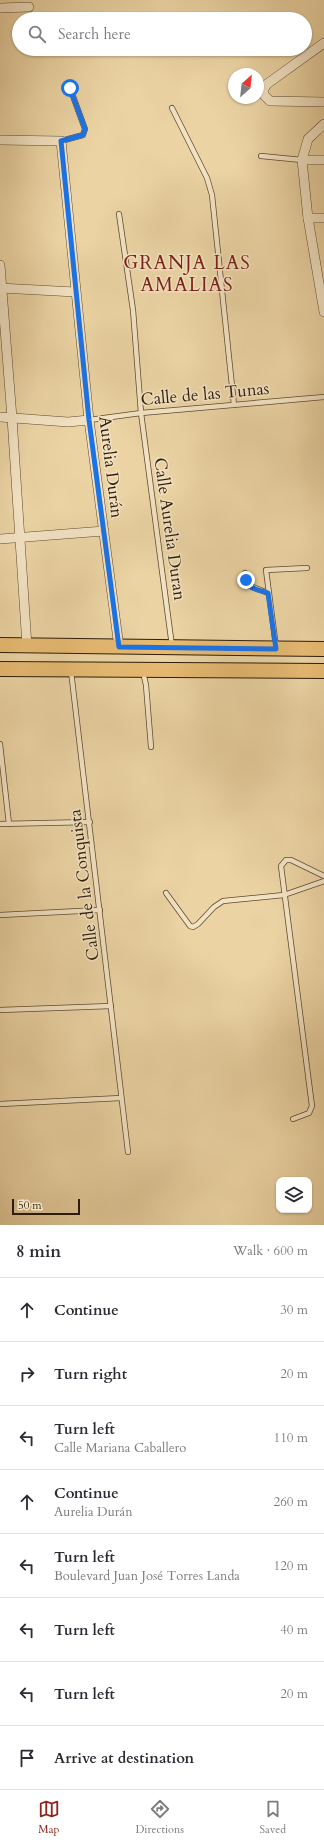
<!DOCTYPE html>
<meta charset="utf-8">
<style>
:root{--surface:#fff;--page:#f2f2f3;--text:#2b2b33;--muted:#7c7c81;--line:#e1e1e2;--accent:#8f2418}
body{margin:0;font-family:Cardo,serif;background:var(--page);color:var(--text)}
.controls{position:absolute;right:12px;bottom:12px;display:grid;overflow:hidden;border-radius:8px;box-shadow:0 1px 3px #0004}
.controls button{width:36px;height:36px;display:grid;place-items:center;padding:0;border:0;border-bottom:1px solid var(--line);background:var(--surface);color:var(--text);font:20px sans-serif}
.compass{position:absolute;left:228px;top:68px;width:36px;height:36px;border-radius:50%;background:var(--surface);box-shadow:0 1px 3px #0004;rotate:27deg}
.scale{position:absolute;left:12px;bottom:10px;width:68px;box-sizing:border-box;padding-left:4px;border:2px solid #2e1d0a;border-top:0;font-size:11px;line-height:14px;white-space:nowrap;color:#2e1d0a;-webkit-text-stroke:3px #f2e2c3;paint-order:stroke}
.stop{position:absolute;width:12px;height:12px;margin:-9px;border:3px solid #1a73e8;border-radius:50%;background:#fff}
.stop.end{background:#1a73e8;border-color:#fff;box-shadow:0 1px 4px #0008}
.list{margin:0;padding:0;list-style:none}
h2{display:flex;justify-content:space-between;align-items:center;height:52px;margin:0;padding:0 16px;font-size:17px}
h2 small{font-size:13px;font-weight:400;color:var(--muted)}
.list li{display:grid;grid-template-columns:26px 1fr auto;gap:12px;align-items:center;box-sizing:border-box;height:64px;padding:0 16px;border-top:1px solid var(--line)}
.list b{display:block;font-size:15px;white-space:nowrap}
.list p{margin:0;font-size:13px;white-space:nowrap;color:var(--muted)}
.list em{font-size:13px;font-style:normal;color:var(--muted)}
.icon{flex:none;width:22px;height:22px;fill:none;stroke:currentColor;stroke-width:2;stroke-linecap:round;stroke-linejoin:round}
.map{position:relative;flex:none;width:324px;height:1225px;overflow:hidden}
.search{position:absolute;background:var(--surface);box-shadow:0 1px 3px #0004;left:12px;right:12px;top:12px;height:44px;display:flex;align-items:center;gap:10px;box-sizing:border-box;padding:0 14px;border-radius:22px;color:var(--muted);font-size:15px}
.sheet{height:564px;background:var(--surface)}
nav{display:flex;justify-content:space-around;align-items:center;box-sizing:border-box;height:56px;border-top:1px solid var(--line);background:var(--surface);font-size:11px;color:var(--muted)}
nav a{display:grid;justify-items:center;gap:2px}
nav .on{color:var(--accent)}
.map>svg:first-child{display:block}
</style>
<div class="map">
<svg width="324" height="1225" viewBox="0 0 324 1225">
<rect width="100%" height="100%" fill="#ebd3a3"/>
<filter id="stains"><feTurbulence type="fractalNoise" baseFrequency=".005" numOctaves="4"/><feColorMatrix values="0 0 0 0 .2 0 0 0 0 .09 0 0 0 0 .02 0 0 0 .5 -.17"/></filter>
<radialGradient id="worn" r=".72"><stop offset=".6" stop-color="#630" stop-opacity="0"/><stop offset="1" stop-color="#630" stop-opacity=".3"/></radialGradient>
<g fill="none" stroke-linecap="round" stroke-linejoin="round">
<defs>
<g id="lane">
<polyline points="172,108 207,178 212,195 234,405"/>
<polyline points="61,141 83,135 85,129 70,88"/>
<polyline points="261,156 302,160"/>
<polyline points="119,214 133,310 141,413 172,646"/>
<polyline points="89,420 141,413 324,397"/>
<polyline points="245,573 248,585 268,593"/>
<polyline points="276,647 266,570 307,568"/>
<polyline points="71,671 128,1152"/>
<polyline points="143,672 146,685 151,747"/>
<polyline points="0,744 9,824"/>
<polyline points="0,824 90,822"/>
<polyline points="166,893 190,926 193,927 198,924 214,907 223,901 284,895 324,881"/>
<polyline points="0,915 100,910"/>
<polyline points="0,1010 111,1006"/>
<polyline points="0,1104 121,1098"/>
<polyline points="293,1119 309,1113 312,1106 281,866 286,860 291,860 324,876"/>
</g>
<g id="street">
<polyline points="0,8 29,7"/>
<polyline points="324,43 267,84 264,89 264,95 270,101 324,102"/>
<polyline points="324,124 308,139 302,160 308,218 324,312"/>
<polyline points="0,140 61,141 89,420 119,647"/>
<polyline points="302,160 324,160"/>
<polyline points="308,218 324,218"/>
<polyline points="0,265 12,418 27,646"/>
<polyline points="0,288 75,292"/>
<polyline points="0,417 68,422 89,420"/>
<polyline points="0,539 104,531"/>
</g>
<g id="primary">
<polyline points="0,645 324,649"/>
<polyline points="0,669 324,671"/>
</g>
</defs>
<use href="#lane" stroke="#5d4a30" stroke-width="6"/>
<use href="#street" stroke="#5d4a30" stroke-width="10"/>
<use href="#primary" stroke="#2e1d0a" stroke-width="16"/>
<use href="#lane" stroke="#f2e2c3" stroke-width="4.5"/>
<use href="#street" stroke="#f2e2c3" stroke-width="9"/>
<use href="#primary" stroke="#e6ba72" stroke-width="14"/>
</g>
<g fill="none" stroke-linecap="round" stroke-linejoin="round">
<path stroke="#1a73e8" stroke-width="5" d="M70 88 85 129 83 135 61 141 89 420 119 647 276 649 268 593C260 590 249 590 246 580"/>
</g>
<g text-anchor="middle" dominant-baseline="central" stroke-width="3" stroke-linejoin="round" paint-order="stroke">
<g font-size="17" fill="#2e1d0a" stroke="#f2e2c3">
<text transform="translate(205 394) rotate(-5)">Calle de las Tunas</text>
<text transform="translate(111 467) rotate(83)">Aurelia Durán</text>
<text transform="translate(170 529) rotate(82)">Calle Aurelia Duran</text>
<text transform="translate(84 885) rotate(-97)">Calle de la Conquista</text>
</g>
<g font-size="19" letter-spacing="1" fill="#7a1f14" stroke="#f2e2c3">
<text x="187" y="263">GRANJA LAS<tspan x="187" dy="22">AMALIAS</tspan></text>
</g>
</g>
<rect width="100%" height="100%" filter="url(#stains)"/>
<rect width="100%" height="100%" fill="url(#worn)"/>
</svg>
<div class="controls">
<button><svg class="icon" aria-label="layers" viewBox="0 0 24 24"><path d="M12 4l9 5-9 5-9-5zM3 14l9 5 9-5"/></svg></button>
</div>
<svg class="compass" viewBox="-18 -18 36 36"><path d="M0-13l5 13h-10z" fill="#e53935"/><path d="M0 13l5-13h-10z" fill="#7c7c81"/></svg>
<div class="scale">50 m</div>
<div class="stop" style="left:70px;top:88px"></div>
<div class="stop end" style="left:246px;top:580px"></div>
<div class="search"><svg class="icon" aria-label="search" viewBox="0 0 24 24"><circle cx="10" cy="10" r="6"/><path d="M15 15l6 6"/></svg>Search here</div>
</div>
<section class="sheet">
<h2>8 min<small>Walk · 600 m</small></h2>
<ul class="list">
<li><svg class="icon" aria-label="ahead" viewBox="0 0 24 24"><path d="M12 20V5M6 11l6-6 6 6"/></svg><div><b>Continue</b></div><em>30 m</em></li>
<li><svg class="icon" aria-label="right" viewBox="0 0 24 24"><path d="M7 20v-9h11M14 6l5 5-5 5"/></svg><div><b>Turn right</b></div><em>20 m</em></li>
<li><svg class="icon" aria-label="left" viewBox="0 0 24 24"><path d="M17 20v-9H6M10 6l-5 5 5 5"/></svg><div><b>Turn left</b><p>Calle Mariana Caballero</p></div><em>110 m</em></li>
<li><svg class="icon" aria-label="ahead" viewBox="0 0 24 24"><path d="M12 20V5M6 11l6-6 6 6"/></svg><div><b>Continue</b><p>Aurelia Durán</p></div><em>260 m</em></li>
<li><svg class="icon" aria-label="left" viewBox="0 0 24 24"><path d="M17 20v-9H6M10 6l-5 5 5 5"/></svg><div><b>Turn left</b><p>Boulevard Juan José Torres Landa</p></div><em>120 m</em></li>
<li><svg class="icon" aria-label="left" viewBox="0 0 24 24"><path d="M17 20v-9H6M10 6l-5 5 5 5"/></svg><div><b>Turn left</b></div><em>40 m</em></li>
<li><svg class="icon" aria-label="left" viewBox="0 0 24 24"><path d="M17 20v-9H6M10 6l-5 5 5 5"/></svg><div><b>Turn left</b></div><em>20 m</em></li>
<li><svg class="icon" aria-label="arrive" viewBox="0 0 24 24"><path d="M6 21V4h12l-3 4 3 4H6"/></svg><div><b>Arrive at destination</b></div></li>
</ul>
</section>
<nav>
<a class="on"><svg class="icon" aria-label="map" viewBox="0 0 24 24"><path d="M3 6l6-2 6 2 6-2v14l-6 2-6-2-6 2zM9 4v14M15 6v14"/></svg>Map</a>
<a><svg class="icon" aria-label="directions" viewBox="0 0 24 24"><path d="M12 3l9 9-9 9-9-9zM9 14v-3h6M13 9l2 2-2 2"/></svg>Directions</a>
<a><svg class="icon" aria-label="saved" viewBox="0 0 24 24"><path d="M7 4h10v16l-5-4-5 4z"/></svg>Saved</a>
</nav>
